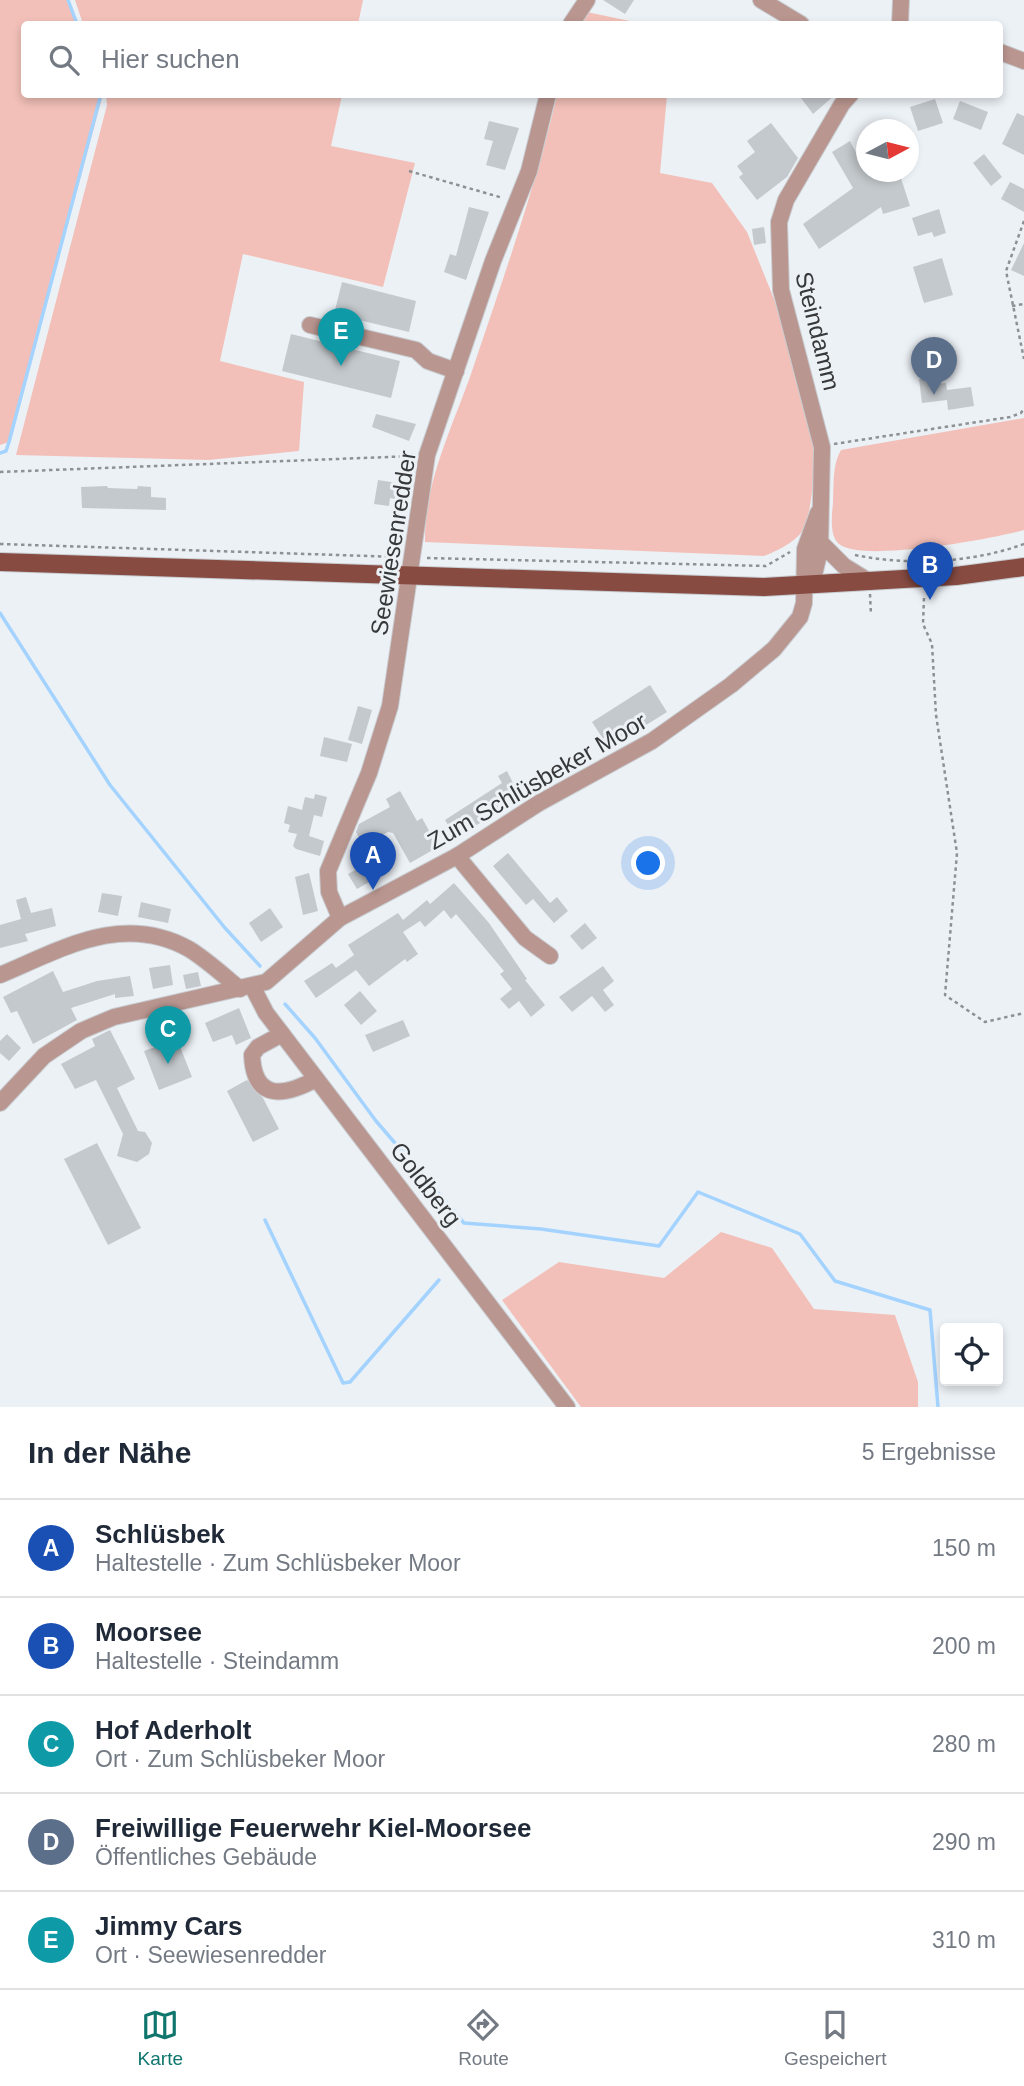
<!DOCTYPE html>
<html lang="de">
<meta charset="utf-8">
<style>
:root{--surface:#fff;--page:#f2f2f3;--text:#1f2937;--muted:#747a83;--line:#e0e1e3;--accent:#0f766e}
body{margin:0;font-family:Arial,sans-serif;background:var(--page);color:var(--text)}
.controls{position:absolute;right:21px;bottom:21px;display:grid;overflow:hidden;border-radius:7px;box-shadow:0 4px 10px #0003}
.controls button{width:63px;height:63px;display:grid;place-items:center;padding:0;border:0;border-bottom:2px solid var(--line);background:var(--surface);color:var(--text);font:35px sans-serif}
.compass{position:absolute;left:856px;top:119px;width:63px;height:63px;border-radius:50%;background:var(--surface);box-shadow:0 4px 10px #0003;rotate:83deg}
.you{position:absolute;left:649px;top:864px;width:24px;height:24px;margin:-18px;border:5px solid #fff;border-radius:50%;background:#1a73e8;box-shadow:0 0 0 10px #1a73e833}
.badge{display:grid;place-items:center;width:46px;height:46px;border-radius:50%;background:var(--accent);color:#fff;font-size:23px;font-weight:700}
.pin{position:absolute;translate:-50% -58px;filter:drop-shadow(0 2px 4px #0008)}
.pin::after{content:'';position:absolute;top:37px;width:24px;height:21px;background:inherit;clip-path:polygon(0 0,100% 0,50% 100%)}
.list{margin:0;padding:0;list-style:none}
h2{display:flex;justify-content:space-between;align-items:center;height:91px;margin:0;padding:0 28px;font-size:30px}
h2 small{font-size:23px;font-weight:400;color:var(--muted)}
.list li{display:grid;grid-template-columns:46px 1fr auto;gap:21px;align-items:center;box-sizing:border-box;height:98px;padding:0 28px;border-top:2px solid var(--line)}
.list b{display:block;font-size:26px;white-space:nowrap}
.list p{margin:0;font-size:23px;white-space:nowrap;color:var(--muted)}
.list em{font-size:23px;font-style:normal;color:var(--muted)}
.icon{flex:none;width:38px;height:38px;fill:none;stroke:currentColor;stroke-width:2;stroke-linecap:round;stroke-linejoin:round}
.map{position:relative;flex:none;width:1024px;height:1407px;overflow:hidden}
.search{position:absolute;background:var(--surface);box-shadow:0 4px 10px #0003;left:21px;right:21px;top:21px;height:77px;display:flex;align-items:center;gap:18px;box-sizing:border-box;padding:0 24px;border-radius:7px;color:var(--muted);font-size:26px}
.sheet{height:581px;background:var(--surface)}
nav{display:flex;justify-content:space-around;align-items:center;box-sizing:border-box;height:98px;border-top:2px solid var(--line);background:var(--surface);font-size:19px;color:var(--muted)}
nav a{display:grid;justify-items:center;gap:4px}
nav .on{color:var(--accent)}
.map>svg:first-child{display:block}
</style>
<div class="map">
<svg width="1024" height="1407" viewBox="0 0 1024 1407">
<rect width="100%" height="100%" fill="#ecf1f6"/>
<g fill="#f2c0b8">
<polygon points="0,0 68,0 77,24 24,24 24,94 101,95 102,98 9,442 0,445"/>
<polygon points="75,0 363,0 358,24 83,24"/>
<polygon points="587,12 644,24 582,24"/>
<polygon points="106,95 342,95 331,146 415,163 383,287 243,254 220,361 304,382 299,451 208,460 16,455 107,105"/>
<path d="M557 95H667L660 173 712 183 747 232 774 299 812 424C816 447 814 506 804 528 798 541 777 551 764 556L425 542C424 483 452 428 471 374 502 281 535 190 557 95Z"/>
<path d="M1024 418V530C993 539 862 563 839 544 829 536 832 514 833 503 834 486 832 465 841 450Z"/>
<polygon points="721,1232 772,1248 814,1309 895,1315 918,1382 918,1407 581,1407 502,1300 559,1262 664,1278"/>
</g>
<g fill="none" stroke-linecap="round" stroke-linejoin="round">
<g stroke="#a3d3fe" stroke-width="3.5">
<polyline points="68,0 77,24"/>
<polyline points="0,453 6,451 9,442 101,94"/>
<polyline points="0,613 110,785 225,928 260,966"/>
<polyline points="285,1004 315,1038 376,1121 464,1223 541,1229 659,1246 698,1192 800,1234 835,1281 930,1310 938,1407"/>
<polyline points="265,1220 343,1383 350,1382 439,1280"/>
</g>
</g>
<g fill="#c4c9cd">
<polygon points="603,0 634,0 625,14"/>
<polygon points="798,94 836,94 813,114"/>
<polygon points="935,99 943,123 918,131 910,107"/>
<polygon points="960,101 988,112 981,130 953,119"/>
<polygon points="1017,113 1024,116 1024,155 1002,144"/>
<polygon points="489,121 519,128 505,170 486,165 493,141 484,139"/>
<polygon points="771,123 798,158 787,177 757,200 739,177 743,174 737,166 755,152 747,141"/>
<polygon points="850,141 866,172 899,172 910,206 883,214 881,207 819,249 803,224 853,188 832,152"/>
<polygon points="984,154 1002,177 991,186 973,163"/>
<polygon points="1010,182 1024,189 1024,212 1001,199"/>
<polygon points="469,207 489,212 466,280 444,272 450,254 456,256"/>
<polygon points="939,209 946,233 934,237 932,232 918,236 912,218"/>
<polygon points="764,227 766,243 754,245 752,229"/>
<polygon points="1024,243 1024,276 1011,270"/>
<polygon points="942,258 953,295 924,303 913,267"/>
<polygon points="342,282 416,301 409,332 334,314"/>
<polygon points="291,334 400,361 391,398 282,371"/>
<polygon points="935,377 936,384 946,383 947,390 971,387 974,406 948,410 947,400 922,403 919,379"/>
<polygon points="376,414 416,424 409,441 372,427"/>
<polygon points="378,480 397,483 395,499 390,498 389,506 374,504"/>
<polygon points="107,486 108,488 137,489 138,486 151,487 151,497 166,498 166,510 82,508 81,487"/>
<polygon points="650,685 667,712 609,748 592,722"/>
<polygon points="358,706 372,710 362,744 348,740"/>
<polygon points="324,737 352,744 347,762 320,756"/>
<polygon points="507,771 522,801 515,805 513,802 456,838 445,820 502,783 498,776"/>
<polygon points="400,791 417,821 422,818 438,847 410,863 393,833 388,832 363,846 356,832 359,824 390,807 386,799"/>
<polygon points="315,794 327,797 322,817 314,815 309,836 324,841 320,856 296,849 293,846 297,834 288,832 290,825 284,823 288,806 302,810 305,797 314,799"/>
<polygon points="508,853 550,903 557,897 568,911 554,923 533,899 526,905 493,866"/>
<polygon points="377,858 385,873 357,889 348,874"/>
<polygon points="309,873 318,911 303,915 295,877"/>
<polygon points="454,883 489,923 527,979 525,980 545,1005 531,1017 519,1001 509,1009 500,999 512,989 500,974 504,971 456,914 451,919 444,910 425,927 420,921 403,932 418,954 407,962 405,959 369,986 356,970 316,998 304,981 332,963 336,968 354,955 348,945 398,913 403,920 427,900 430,904"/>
<polygon points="102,893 122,896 118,916 98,912"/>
<polygon points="26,897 31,913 52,908 56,926 25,934 28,941 0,948 0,925 21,919 16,900"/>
<polygon points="141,902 171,909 168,923 138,917"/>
<polygon points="270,908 283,927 261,942 249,923"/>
<polygon points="585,923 597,938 582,950 570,936"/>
<polygon points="170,965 173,985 153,989 149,968"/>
<polygon points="603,966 614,981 603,990 614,1005 605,1012 592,996 572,1012 559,997"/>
<polygon points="53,971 63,992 97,981 130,976 134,996 115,998 115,994 71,1008 77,1020 33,1044 17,1011 11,1013 3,997"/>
<polygon points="198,972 201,986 186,989 183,975"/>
<polygon points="360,991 377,1011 361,1025 344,1005"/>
<polygon points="239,1008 251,1038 236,1045 232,1035 213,1042 205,1023"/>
<polygon points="403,1020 410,1036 373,1052 365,1035"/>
<polygon points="110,1030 135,1079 117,1088 138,1131 145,1132 152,1143 149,1154 137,1162 117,1156 123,1134 96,1080 75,1089 61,1064 95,1046 92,1039"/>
<polygon points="7,1034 21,1048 9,1061 0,1053 0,1041"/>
<polygon points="177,1039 192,1077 159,1090 144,1051"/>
<polygon points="247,1080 263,1098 279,1129 253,1142 227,1091"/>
<polygon points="97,1143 141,1228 108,1245 64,1159"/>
</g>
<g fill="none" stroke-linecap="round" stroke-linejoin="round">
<defs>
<g id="minor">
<polyline points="761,0 801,24"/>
<polyline points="571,24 587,0"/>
<polyline points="900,24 901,0"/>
<polyline points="1000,52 1024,61"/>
<polyline points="310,325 416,350 428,361 456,371"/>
<polyline points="820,542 844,566 870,582"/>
<polyline points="805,586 815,571 820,550 822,447 781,290 779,222 786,200 842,104 851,94"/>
<polyline points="457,856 525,938 550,956"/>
<polyline points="340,918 329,892 328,871 369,773 390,706 427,455 493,261 529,171 548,94"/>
<path d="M0 975C62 949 123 912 189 949 207 960 224 976 240 989"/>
<polyline points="252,986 266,1013 567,1407"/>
<path d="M282 1034 258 1047 252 1055C254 1102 285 1096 316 1079"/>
<polyline points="0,1103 44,1056 81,1031 114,1017 266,982 340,918 457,856 539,803 652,741 731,685 774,649 800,617 804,603 805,549 818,513"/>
</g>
<polyline id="major" points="0,562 764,587 956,576 1024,567"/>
</defs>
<use href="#minor" stroke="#c8ccd0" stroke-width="18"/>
<use href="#major" stroke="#c8ccd0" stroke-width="20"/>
<g stroke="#8d9194" stroke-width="2.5" stroke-dasharray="3.5 3.5" stroke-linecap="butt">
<polyline points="409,171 503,198"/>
<polyline points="1024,221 1006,271 1024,359"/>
<polyline points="1012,306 1024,304"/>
<polyline points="834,444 1010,417 1021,413 1024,408"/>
<polyline points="0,472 414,456"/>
<polyline points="0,544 399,557"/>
<path d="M855 555C910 566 971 563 1024 544"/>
<polyline points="427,558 766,566 790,552"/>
<polyline points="870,594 871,615"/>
<polyline points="924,598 923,624 932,644 936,715 957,853 945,995 985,1022 1024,1013"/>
</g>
<use href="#minor" stroke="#ba9690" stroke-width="16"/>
<use href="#major" stroke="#874b42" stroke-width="18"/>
</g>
<g text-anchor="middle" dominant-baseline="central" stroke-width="6" stroke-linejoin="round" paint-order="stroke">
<g font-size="24" fill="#36383a" stroke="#ecf1f6">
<text transform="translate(818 331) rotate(76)">Steindamm</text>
<text transform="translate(393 543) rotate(-81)">Seewiesenredder</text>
<text transform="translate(537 781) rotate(-30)">Zum Schlüsbeker Moor</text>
<text transform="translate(426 1184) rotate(52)">Goldberg</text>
</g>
</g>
</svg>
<div class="controls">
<button><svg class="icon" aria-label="locate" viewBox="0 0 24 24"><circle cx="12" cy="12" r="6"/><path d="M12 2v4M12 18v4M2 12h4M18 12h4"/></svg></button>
</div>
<svg class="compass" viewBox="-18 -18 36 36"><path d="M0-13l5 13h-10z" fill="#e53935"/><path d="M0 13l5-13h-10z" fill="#747a83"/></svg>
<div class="you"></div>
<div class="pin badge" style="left:373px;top:890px;background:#1a4fb4">A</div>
<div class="pin badge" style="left:930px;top:600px;background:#1a4fb4">B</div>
<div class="pin badge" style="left:168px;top:1064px;background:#0f9aa8">C</div>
<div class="pin badge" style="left:934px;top:395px;background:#5c6f8a">D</div>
<div class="pin badge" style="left:341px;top:366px;background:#0f9aa8">E</div>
<div class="search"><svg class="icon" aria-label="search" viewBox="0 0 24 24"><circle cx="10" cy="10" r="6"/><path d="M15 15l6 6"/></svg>Hier suchen</div>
</div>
<section class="sheet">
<h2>In der Nähe<small>5 Ergebnisse</small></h2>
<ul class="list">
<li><span class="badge" style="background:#1a4fb4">A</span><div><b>Schlüsbek</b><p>Haltestelle · Zum Schlüsbeker Moor</p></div><em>150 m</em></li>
<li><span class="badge" style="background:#1a4fb4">B</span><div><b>Moorsee</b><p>Haltestelle · Steindamm</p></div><em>200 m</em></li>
<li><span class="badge" style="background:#0f9aa8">C</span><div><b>Hof Aderholt</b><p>Ort · Zum Schlüsbeker Moor</p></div><em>280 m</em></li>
<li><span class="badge" style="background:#5c6f8a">D</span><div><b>Freiwillige Feuerwehr Kiel-Moorsee</b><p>Öffentliches Gebäude</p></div><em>290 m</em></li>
<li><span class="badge" style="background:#0f9aa8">E</span><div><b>Jimmy Cars</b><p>Ort · Seewiesenredder</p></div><em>310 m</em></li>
</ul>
</section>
<nav>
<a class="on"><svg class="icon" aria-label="map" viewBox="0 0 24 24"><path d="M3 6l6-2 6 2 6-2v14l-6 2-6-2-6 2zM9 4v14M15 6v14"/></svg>Karte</a>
<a><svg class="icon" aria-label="directions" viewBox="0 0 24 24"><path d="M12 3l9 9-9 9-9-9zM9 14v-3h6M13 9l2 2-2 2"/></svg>Route</a>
<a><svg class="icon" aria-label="saved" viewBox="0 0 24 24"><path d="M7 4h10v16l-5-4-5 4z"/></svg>Gespeichert</a>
</nav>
